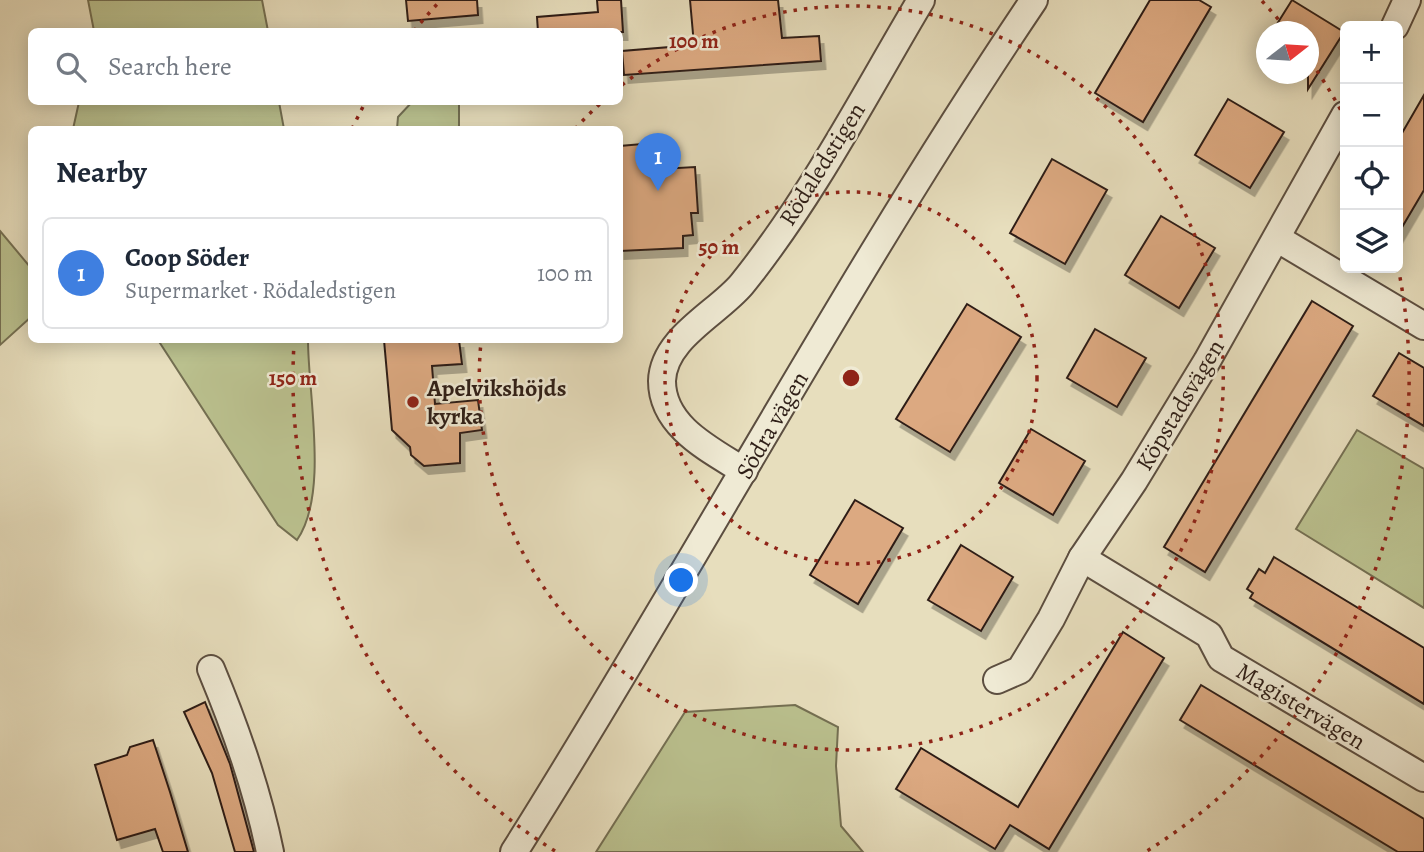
<!DOCTYPE html>
<meta charset="utf-8">
<style>
:root{--surface:#fff;--page:#f2f2f3;--text:#1f2937;--muted:#747a83;--line:#e0e1e3;--accent:#d93025}
body{margin:0;font-family:Alegreya,serif;background:var(--page);color:var(--text)}
.controls{position:absolute;right:21px;top:21px;display:grid;overflow:hidden;border-radius:10px;box-shadow:0 4px 18px #0003}
.controls button{width:63px;height:63px;display:grid;place-items:center;padding:0;border:0;border-bottom:2px solid var(--line);background:var(--surface);color:var(--text);font:35px sans-serif}
.compass{position:absolute;left:1256px;top:21px;width:63px;height:63px;border-radius:50%;background:var(--surface);box-shadow:0 4px 18px #0003;rotate:73deg}
.you{position:absolute;left:682px;top:581px;width:24px;height:24px;margin:-18px;border:5px solid #fff;border-radius:50%;background:#1a73e8;box-shadow:0 0 0 10px #1a73e833}
.badge{display:grid;place-items:center;width:46px;height:46px;border-radius:50%;background:var(--accent);color:#fff;font-size:23px;font-weight:700}
.pin{position:absolute;translate:-50% -58px;filter:drop-shadow(0 2px 4px #0008)}
.pin::after{content:'';position:absolute;top:37px;width:24px;height:21px;background:inherit;clip-path:polygon(0 0,100% 0,50% 100%)}
.list{margin:0;padding:0;list-style:none}
h2{display:flex;justify-content:space-between;align-items:center;height:91px;margin:0;padding:0 28px;font-size:30px}
h2 small{font-size:23px;font-weight:400;color:var(--muted)}
.list li{display:grid;grid-template-columns:46px 1fr auto;gap:21px;align-items:center;box-sizing:border-box;height:112px;margin:0 14px 14px;padding:0 14px;border:2px solid var(--line);border-radius:10px}
.list b{display:block;font-size:26px;white-space:nowrap}
.list p{margin:0;font-size:23px;white-space:nowrap;color:var(--muted)}
.list em{font-size:23px;font-style:normal;color:var(--muted)}
.icon{flex:none;width:38px;height:38px;fill:none;stroke:currentColor;stroke-width:2;stroke-linecap:round;stroke-linejoin:round}
.map{position:relative;flex:none;width:1424px;height:852px;overflow:hidden}
.search{position:absolute;background:var(--surface);box-shadow:0 4px 18px #0003;left:28px;top:28px;width:595px;height:77px;display:flex;align-items:center;gap:18px;box-sizing:border-box;padding:0 24px;border-radius:10px;color:var(--muted);font-size:26px}
.panel{position:absolute;background:var(--surface);box-shadow:0 4px 18px #0003;left:28px;top:126px;width:595px;height:217px;border-radius:10px}
.map>svg:first-child{display:block}
</style>
<div class="map">
<svg width="1424" height="852" viewBox="0 0 1424 852">
<defs>
<filter id="shadow"><feDropShadow dx="4.5" dy="8" stdDeviation="0" flood-color="#0004"/></filter>
</defs>
<rect width="100%" height="100%" fill="#e7debd"/>
<filter id="stains"><feTurbulence type="fractalNoise" baseFrequency=".00286" numOctaves="4"/><feColorMatrix values="0 0 0 0 .2 0 0 0 0 .09 0 0 0 0 .02 0 0 0 .5 -.17"/></filter>
<radialGradient id="worn" r=".72"><stop offset=".6" stop-color="#630" stop-opacity="0"/><stop offset="1" stop-color="#630" stop-opacity=".3"/></radialGradient>
<g fill="#bac08e" stroke="#746f52" stroke-width="2">
<polygon points="88,0 262,0 268,31 94,31"/>
<polygon points="79,102 279,102 284,129 73,129"/>
<polygon points="412,102 456,102 459,104 459,129 397,129 398,117"/>
<polygon points="0,231 31,268 32,316 0,345"/>
<path d="M158 340H308C308 395 329 494 297 540L278 525Z"/>
<polygon points="1357,430 1424,469 1424,608 1296,529"/>
<polygon points="795,705 838,727 836,766 841,826 863,852 596,852 685,712"/>
</g>
<g fill="#dca981" stroke="#2e1e17" stroke-width="2" filter="url(#shadow)">
<polygon points="406,0 477,0 478,15 408,21"/>
<polygon points="597,0 621,0 623,32 538,32 537,17 598,12"/>
<polygon points="690,0 778,0 782,38 819,36 821,61 624,75 622,51 694,45"/>
<polygon points="1150,0 1199,0 1211,7 1143,122 1095,93"/>
<polygon points="1292,0 1344,32 1308,89 1308,32 1272,32"/>
<polygon points="1424,95 1424,190 1398,234 1398,140"/>
<polygon points="1228,99 1284,132 1250,188 1195,155"/>
<polygon points="642,144 643,170 695,167 698,213 691,213 693,235 683,236 683,248 620,251 620,146"/>
<polygon points="1052,159 1107,190 1065,264 1010,233"/>
<polygon points="1161,216 1215,248 1179,308 1125,275"/>
<polygon points="1312,301 1353,326 1205,572 1164,547"/>
<polygon points="967,304 1021,337 950,452 896,419"/>
<polygon points="1095,329 1146,358 1117,407 1067,378"/>
<polygon points="384,340 459,340 462,364 432,366 435,404 478,400 482,430 460,433 460,463 424,466 411,455 410,447 392,430"/>
<polygon points="1399,353 1424,368 1424,426 1373,396"/>
<polygon points="1031,429 1085,461 1053,515 999,483"/>
<polygon points="855,500 903,528 858,604 810,575"/>
<polygon points="961,545 1013,577 981,631 928,600"/>
<polygon points="1274,557 1424,648 1424,704 1250,598 1253,593 1247,589 1259,569 1265,573"/>
<polygon points="1123,632 1164,658 1049,849 1010,825 995,849 896,789 921,748 1018,807"/>
<polygon points="1201,685 1424,819 1424,852 1398,852 1180,720"/>
<polygon points="205,702 230,764 254,852 235,852 212,773 184,712"/>
<polygon points="153,740 170,792 188,852 163,852 155,829 117,840 95,765 127,755 130,747"/>
</g>
<g fill="none" stroke-linecap="round" stroke-linejoin="round">
<defs>
<g id="minor">
<polyline points="1395,26 1407,0"/>
<polyline points="1278,239 1424,326"/>
<path d="M744 471C711 450 662 427 662 381 663 338 718 313 742 284 812 197 864 96 921 0"/>
<polyline points="1082,558 1209,635 1221,658 1424,778"/>
<path d="M211 669C236 729 257 788 270 852"/>
<polyline points="997,680 1020,670 1051,619 1082,558 1134,481 1207,361 1345,115"/>
<path d="M514 852C691 571 848 276 1034 0"/>
</g>
</defs>
<use href="#minor" stroke="#5c4e40" stroke-width="30"/>
<use href="#minor" stroke="#efead4" stroke-width="26"/>
</g>
<g fill="none" stroke="#8f2418" stroke-width="3.5" stroke-dasharray="3.5 7">
<circle cx="851" cy="378" r="186"/>
<path d="M575 129A372 372 0 0 1 602 102M622 85A372 372 0 1 1 481 342"/>
<path d="M555 851A558 558 0 0 1 294 344M352 129A558 558 0 0 1 365 103M414 31A558 558 0 0 1 440 1M1262 1A558 558 0 0 1 1288 31M1311 62A558 558 0 0 1 1344 116M1398 267A558 558 0 0 1 1147 851"/>
</g>
<circle fill="#8f2418" stroke="#efead4" stroke-width="2.5" cx="413" cy="402" r="7"/>
<g text-anchor="middle" dominant-baseline="central" stroke-width="5" stroke-linejoin="round" paint-order="stroke">
<g font-size="24" fill="#2e1e17" stroke="#efead4">
<text transform="translate(822 164) rotate(-58)">Rödaledstigen</text>
<text transform="translate(1180 405) rotate(-59)">Köpstadsvägen</text>
<text transform="translate(772 425) rotate(-60)">Södra vägen</text>
<text transform="translate(1301 706) rotate(31)">Magistervägen</text>
</g>
<g font-size="24" font-weight="bold" fill="#2e1e17" stroke="#efead4" text-anchor="start">
<text x="427" y="388">Apelvikshöjds<tspan x="427" dy="28">kyrka</tspan></text>
</g>
</g>
<circle cx="851" cy="378" r="10" fill="#8f2418" stroke="#efead4" stroke-width="3.5"/>
<g font-size="21" text-anchor="middle" font-weight="bold" fill="#8f2418" stroke="#efead4" stroke-width="5" stroke-linejoin="round" paint-order="stroke">
<text x="694" y="48">100 m</text>
<text x="719" y="254">50 m</text>
<text x="293" y="385">150 m</text>
</g>
<rect width="100%" height="100%" filter="url(#stains)"/>
<rect width="100%" height="100%" fill="url(#worn)"/>
</svg>
<div class="controls">
<button>+</button>
<button>−</button>
<button><svg class="icon" aria-label="locate" viewBox="0 0 24 24"><circle cx="12" cy="12" r="6"/><path d="M12 2v4M12 18v4M2 12h4M18 12h4"/></svg></button>
<button><svg class="icon" aria-label="layers" viewBox="0 0 24 24"><path d="M12 4l9 5-9 5-9-5zM3 14l9 5 9-5"/></svg></button>
</div>
<svg class="compass" viewBox="-18 -18 36 36"><path d="M0-13l5 13h-10z" fill="#e53935"/><path d="M0 13l5-13h-10z" fill="#747a83"/></svg>
<div class="you"></div>
<div class="pin badge" style="left:658px;top:191px;background:#3f7fe0">1</div>
<div class="search"><svg class="icon" aria-label="search" viewBox="0 0 24 24"><circle cx="10" cy="10" r="6"/><path d="M15 15l6 6"/></svg>Search here</div>
<section class="panel">
<h2>Nearby<small></small></h2>
<ul class="list">
<li><span class="badge" style="background:#3f7fe0">1</span><div><b>Coop Söder</b><p>Supermarket · Rödaledstigen</p></div><em>100 m</em></li>
</ul>
</section>
</div>
